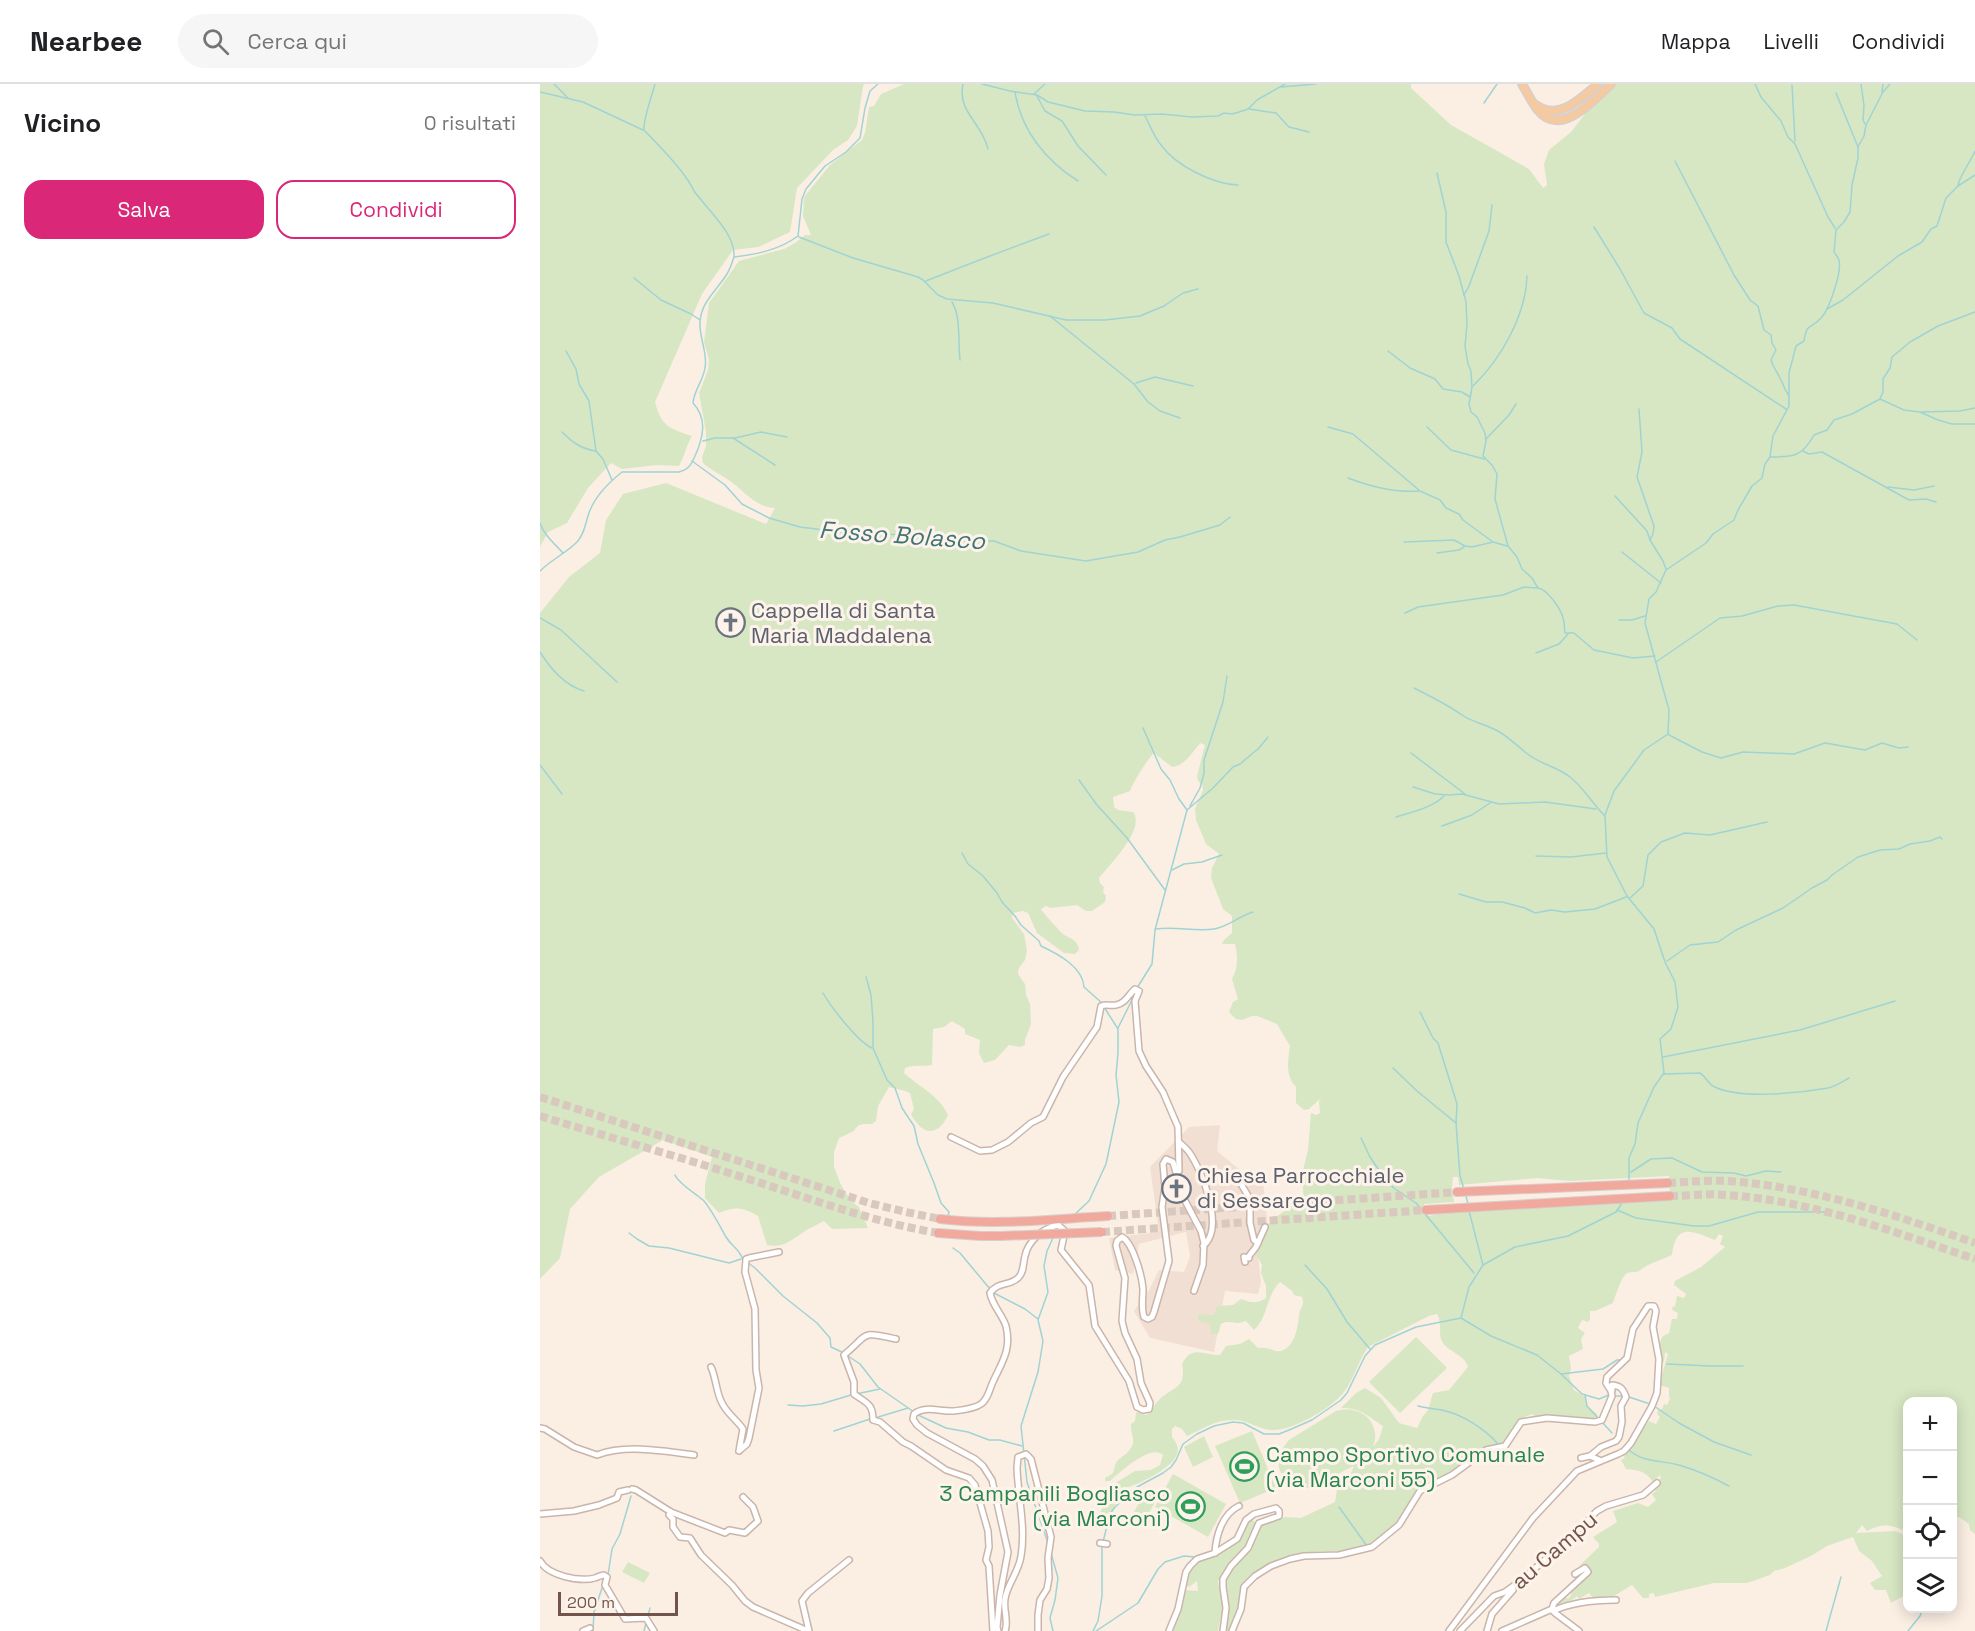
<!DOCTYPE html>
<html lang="it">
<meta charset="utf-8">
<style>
:root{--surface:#fff;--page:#f6f6f6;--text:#202124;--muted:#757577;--line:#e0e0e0;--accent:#db2777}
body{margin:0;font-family:"Space Grotesk",sans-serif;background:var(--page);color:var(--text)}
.controls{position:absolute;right:18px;bottom:18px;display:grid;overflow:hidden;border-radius:12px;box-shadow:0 3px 15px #0003}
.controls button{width:54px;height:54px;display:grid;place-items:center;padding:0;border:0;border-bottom:2px solid var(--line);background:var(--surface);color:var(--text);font:30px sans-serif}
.scale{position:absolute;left:18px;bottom:15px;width:120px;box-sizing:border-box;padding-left:6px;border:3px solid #71544b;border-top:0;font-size:16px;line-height:21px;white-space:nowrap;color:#71544b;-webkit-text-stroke:4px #fef3ea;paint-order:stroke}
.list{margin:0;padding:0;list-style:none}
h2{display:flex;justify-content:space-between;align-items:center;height:78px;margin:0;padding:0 24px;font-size:26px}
h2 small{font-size:20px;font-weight:400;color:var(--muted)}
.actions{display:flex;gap:12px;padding:18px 24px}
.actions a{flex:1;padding:14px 0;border:2px solid var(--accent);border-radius:18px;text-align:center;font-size:21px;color:var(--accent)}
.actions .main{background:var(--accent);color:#fff}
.icon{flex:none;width:33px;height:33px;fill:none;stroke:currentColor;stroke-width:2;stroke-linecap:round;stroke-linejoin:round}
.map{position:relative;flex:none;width:1435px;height:1547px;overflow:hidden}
header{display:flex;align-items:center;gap:36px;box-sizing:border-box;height:84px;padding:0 30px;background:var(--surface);border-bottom:2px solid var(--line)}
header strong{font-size:28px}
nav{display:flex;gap:33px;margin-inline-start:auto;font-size:21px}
.search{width:420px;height:54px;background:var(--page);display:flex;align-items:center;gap:15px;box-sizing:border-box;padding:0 21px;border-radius:33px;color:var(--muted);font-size:22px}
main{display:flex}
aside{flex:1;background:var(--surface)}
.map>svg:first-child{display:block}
</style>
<header>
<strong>Nearbee</strong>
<div class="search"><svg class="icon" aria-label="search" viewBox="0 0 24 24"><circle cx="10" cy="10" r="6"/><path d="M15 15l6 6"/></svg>Cerca qui</div>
<nav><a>Mappa</a><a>Livelli</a><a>Condividi</a></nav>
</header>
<main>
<aside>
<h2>Vicino<small>0 risultati</small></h2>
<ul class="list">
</ul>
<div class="actions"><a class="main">Salva</a><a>Condividi</a></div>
</aside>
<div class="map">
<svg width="1435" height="1547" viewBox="0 0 1435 1547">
<rect width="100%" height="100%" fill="#fbefe4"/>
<polygon fill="#f2dfd3" points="680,1041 677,1067 706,1091 722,1089 729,1151 718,1172 721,1198 718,1210 685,1207 674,1268 610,1254 594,1227 609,1206 619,1186 644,1188 650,1172 646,1148 599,1160 593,1190 575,1186 569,1154 619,1148 610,1083 649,1043"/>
<g fill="#d7e7c3" fill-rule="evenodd">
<path d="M0 0H325L323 2 317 42 308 56 293 66 257 104 250 148 218 163 193 166 162 210 115 318C121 342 130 345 152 352 146 362 145 371 139 382L117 381 82 385 71 379 48 404 27 439 8 448 0 463Z"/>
<path d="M364 0H871V4L911 41 989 85 1003 104 1007 101 1004 80 1009 66 1031 48 1048 26 1074 0H1435V1450L1430 1446 1429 1440 1419 1433H1413L1412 1318H1368L1367 1448C1351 1440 1343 1439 1327 1447L1322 1441 1316 1449 1355 1447 1367 1452V1510L1351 1519 1346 1506H1335L1330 1499 1342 1492 1332 1477 1319 1467 1313 1453 1287 1462 1271 1472 1245 1484 1234 1487 1230 1491 1207 1499H1174L1115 1513 1114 1509 1109 1510V1514H1103L1092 1501 1074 1512 1053 1514 1049 1509 1039 1515 1037 1512 1028 1519 1015 1523 1025 1512 1028 1515 1032 1510 1029 1507 1048 1487 1047 1481 1039 1482 1059 1463V1460L1053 1453 1077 1438 1073 1427 1098 1419 1108 1423 1116 1416 1112 1410 1116 1407 1114 1404 1121 1393 1120 1391 1113 1398C1105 1387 1099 1386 1086 1385L1081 1376 1085 1374 1082 1370 1109 1337 1116 1340 1120 1333 1117 1330 1118 1326 1122 1325 1124 1320 1127 1321 1130 1315 1129 1313V1304L1122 1302 1119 1303V1295L1121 1294 1128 1270 1125 1268 1124 1278H1120V1258L1123 1252 1129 1249 1132 1235H1137L1138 1229 1132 1226 1133 1222 1135 1223 1137 1212 1144 1214 1146 1210 1134 1201 1135 1197 1161 1183 1185 1163 1180 1160 1183 1152 1179 1150 1175 1156C1152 1147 1136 1138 1132 1171L1108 1181 1097 1188C1095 1188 1089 1188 1087 1189 1081 1193 1076 1211 1073 1219L1055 1227H1050V1235L1048 1238 1042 1236 1038 1244 1045 1249 1041 1255 1043 1265 1029 1272 1031 1284 1029 1292 1034 1306 1045 1313 1046 1321 1057 1330 1058 1336 1016 1332 994 1333 993 1330C971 1336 976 1349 962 1361L880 1404C871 1412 869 1423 863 1432 855 1444 843 1453 831 1460 815 1470 790 1466 772 1468 740 1470 728 1480 704 1498L701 1503V1521L690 1547H686L689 1520 685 1499 689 1489 721 1441 745 1433 761 1434 795 1418 797 1405 809 1394 814 1382C795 1389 779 1409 757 1403 748 1400 744 1396 740 1387 736 1375 741 1365 749 1356L796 1327C812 1322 833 1329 835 1349 836 1354 834 1359 833 1363L839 1355 843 1342C829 1333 820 1323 801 1324L816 1309 825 1304 841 1314 859 1339 877 1344 883 1332 888 1326 893 1309 909 1306 928 1283C925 1271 910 1269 903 1259 897 1250 903 1239 897 1230L889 1232 828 1263C818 1277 814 1295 804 1308 792 1324 751 1348 731 1346 718 1345 708 1336 695 1336 676 1335 663 1345 647 1352L642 1345 635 1342 632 1345V1353C634 1356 636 1358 637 1361 645 1381 596 1401 583 1405L579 1415 566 1436 554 1439 566 1418 567 1408 577 1398 595 1387 611 1386 620 1381 623 1371C611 1359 580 1388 570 1397H565V1394L572 1390C575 1386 574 1381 577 1377 583 1371 591 1368 593 1359 594 1352 590 1347 591 1340L595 1337 596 1329 598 1328 606 1331C615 1326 612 1322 618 1317 632 1302 647 1306 642 1280 652 1260 664 1272 680 1271L686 1262 700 1260 709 1255 718 1264C730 1262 734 1269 741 1267 755 1263 758 1243 759 1231 760 1223 765 1221 762 1213L754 1211 752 1207 740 1198C726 1211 728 1234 714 1246L706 1237 699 1239C693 1239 688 1236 681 1240L678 1250H670L671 1243 668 1239 658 1237V1230L674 1231 677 1222 693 1221 701 1215C711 1219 717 1220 726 1214V1202L721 1189 722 1181 715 1168 722 1158 723 1144 744 1127 764 1118 762 1090 768 1066 771 1029 776 1031 780 1029 779 1017 782 1013 769 1025 764 1026 756 1019V1003C745 992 748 976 750 962L737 940 717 932H712L702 936 696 935 689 928 693 918 698 915 692 895C698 884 698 873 695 860H682L684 856 692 849V832L683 825 671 794 672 784 679 770 666 760 656 736 655 725 663 706 662 700 658 697 657 692 665 661 660 659C653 668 644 682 632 683L614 669C609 673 592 700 590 707L573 713 574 723 578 726 593 728C606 745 570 780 559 794L560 799 564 803 563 808 566 812 565 818 552 827H546L537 821 511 824 506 822 501 825C503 829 520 847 523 850 531 855 538 856 539 866L535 870 524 869 497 849 488 829 483 827 473 829 472 834 484 850 487 866 485 876 479 884 478 890 485 900 486 911 490 920 491 940 485 956V961L480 963 469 961 455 976 444 979 439 969 440 956 425 950V945L412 937 404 943 393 945 392 981C383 983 374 980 365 984L364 989C379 1003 399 1011 408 1031 397 1054 382 1051 371 1030L374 1025 370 1009 365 1007 349 1003 338 1022 336 1037 332 1040C323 1040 318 1039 314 1047L299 1054 294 1068V1083L301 1101 311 1117 319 1123 328 1144 292 1145 284 1137C277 1141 269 1144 262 1149 251 1157 242 1164 227 1161L218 1132C203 1123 194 1122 179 1129L165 1114V1100L172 1073 123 1056 59 1093 30 1125 20 1174 0 1195V529L29 493 60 469 66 436 83 410 126 399 226 440 235 424C215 424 202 404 187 395 179 389 170 386 163 379L162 373 166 362V348L159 309 168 286 169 276 164 258 169 219 199 177 244 165 255 159 265 151H271L263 132 264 113 290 81 322 56 325 49 329 23 334 22 341 10ZM1129 1092 1130 1114 912 1127 889 1132 884 1129V1120L914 1118 912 1104 913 1093H918L919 1101 997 1094 1030 1097Z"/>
<polygon points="876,1253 907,1284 860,1329 829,1298"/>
<polygon points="712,1347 736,1404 700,1419 675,1362"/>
<polygon points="664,1352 673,1373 653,1383 644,1363"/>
<polygon points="633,1390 686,1420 668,1453 615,1423"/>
<polygon points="606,1406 618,1413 606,1434 594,1428"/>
<path d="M711 1435 716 1439 706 1462 678 1497 683 1521 678 1547H632L640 1526 644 1506 658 1507 657 1497 649 1503 644 1500C646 1495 647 1490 650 1486 656 1476 684 1469 695 1459 702 1452 703 1441 711 1435Z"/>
<polygon points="88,1478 110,1489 104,1499 82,1488"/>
</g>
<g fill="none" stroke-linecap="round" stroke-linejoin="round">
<g stroke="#a0d3d4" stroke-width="1.5">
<polyline points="14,0 28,14"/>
<path d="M115 0C112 12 103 35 104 46 119 62 135 77 147 95 150 99 152 103 154 107 167 125 196 150 194 173"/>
<path d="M423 0C418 23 434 34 443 52 445 56 447 61 448 65"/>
<polyline points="442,0 470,7 497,11 508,18 545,27 574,28 595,31 622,30 652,33 678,32 684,29 692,30 699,28 708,25 717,16 745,0"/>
<polyline points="1215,0 1221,13 1241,37 1248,53 1255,60 1288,133 1295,144"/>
<polyline points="1321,0 1324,22 1323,36 1325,40"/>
<polyline points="1252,1 1255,57"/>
<polyline points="741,3 776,0"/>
<polyline points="0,8 43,18 103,46"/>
<path d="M475 8C481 46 506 77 538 97"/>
<polyline points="1342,8 1343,0"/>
<polyline points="1296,9 1318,63"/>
<polyline points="494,10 505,0"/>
<polyline points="497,12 505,27 522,37 538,62 566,91"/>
<polyline points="944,19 957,0"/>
<polyline points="709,25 736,29 749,43 769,48"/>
<path d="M605 32C610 41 614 53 621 61 636 82 673 100 698 101"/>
<path d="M1135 77 1194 191 1210 216 1218 222 1224 246 1231 251 1232 259 1236 266 1231 276C1234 286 1237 287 1240 294 1244 301 1243 303 1249 312"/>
<path d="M897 89 906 128V158L919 192 926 218 927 240 925 262 928 280 931 287 932 303 929 320 931 328 937 333 945 349 946 357 943 372 952 381 957 390 955 415 968 462 977 473 982 485 992 494 998 504C1007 505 1021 525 1023 534 1025 539 1024 544 1025 549H1034L1054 566 1093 574 1115 572"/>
<path d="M1418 101C1421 89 1430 79 1435 67"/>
<polyline points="1054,143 1080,185 1104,229 1132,244 1140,255 1246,325"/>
<polyline points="259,153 313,174 378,193 383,196 398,211 407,215 453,219 526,236 565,236 600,232 624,222 643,209 658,205"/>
<polyline points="94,194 121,216 151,230 160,236"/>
<path d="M386 197C426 181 468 165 509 150"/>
<polyline points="924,211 929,202 949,147 952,121"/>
<path d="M412 218C421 232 418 259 420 276"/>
<polyline points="1287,225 1303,216 1358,172 1382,158 1391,145 1397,142 1406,114 1418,102 1435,91"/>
<polyline points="510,232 594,300 608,318 620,327 640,334"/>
<polyline points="26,267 36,285 39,300 49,317 56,367 63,375 72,396"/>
<polyline points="848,267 870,284 895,295 903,305 922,308 930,313"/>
<polyline points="596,299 615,293 653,302"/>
<path d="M933 302C961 275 986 231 987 192"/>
<polyline points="1340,315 1343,308 1343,295 1350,284 1352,273 1370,258 1398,242 1435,228"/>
<polyline points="1099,325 1102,368 1097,393 1114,442 1113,450 1110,456"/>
<polyline points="1382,328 1420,327 1435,324"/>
<polyline points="788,343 813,350 880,407 900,416 906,424 919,430 923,436 953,458 967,462"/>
<polyline points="887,343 911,366 944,375"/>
<path d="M22 348C32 358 41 365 56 367"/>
<polyline points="193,354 235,381"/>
<polyline points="946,355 969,331 976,320"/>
<polyline points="163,357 175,354 195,354 221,348 247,353"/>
<polyline points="1263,367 1269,370 1282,368 1369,416 1386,415 1396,418"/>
<path d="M1230 372 1233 352 1249 322V289L1256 262 1264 257C1267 238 1271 245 1280 235 1289 227 1302 188 1299 176 1298 173 1295 170 1294 168L1296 146 1304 138 1310 128 1312 101 1318 74V63L1324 52 1326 41 1343 8 1350 0"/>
<polyline points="152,377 185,401 202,420 229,434 260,443 309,449 400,452 426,457 454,457 481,467 546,477 598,468 625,456 640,453 680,441 690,433"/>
<path d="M808 394C829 402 856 409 879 407"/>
<polyline points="1348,403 1374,406 1394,402"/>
<polyline points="1075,412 1107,447 1110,456 1123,477 1126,485"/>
<path d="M0 439C4 451 14 459 23 469"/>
<polyline points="864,458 914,456 925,462 932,463 953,458"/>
<polyline points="1082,468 1121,499"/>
<polyline points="897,469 919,466 924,463"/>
<path d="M0 487C11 476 26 469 37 458 44 450 45 442 48 432 53 414 67 400 82 388H139C149 385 151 381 155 372 163 354 168 335 153 319 154 306 163 297 165 284 168 269 159 254 160 238 161 218 177 206 187 190 190 185 192 179 194 173 218 170 239 166 258 152L262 115 266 105 285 82 306 68 320 54 325 24 330 7 338 0"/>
<polyline points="865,529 878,523 963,511 984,503 997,504"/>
<polyline points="0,534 21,546 77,598"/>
<polyline points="1079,536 1092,536 1105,532"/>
<path d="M0 568C11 585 24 601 44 607"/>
<polyline points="996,569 1019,560 1028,550"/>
<polyline points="1116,578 1180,534 1202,532 1238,522 1254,521 1357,540 1377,556"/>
<path d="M874 604C890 612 908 621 922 631 932 638 945 640 956 646 968 652 978 663 989 671 1001 680 1017 683 1030 693 1043 703 1052 719 1064 731"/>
<polyline points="603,644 621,685 630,696 639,715 647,726"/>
<path d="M1128 650 1129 626 1105 539 1109 515 1116 508 1126 486 1166 459 1173 450 1194 436 1198 426 1212 402 1222 394 1225 380 1230 373C1253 373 1262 373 1274 351L1287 346 1294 336 1312 330 1340 315 1364 326 1380 328 1398 336 1412 340H1435"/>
<polyline points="1129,651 1162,668 1181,674 1203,668 1254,670 1285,659 1325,666 1342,659 1359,664 1368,663"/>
<polyline points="871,669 925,710"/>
<polyline points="0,681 22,710"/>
<polyline points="539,696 557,721 587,754 625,806"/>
<polyline points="873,703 895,710 909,711 922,710 959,720 1005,718 1056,725"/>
<polyline points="650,722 660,704 664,689 664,676 683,618 687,592"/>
<path d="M856 733C871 728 892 724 904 712"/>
<polyline points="902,742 932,731 950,719"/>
<path d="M422 769 428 780 443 792 457 809 462 818 475 832 481 841 499 857 501 862C518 870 543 883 544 903L562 919"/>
<polyline points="996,772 1031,773 1066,769"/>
<polyline points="632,786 644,780 662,778 682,771"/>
<polyline points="919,810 946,818 962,818 985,824 995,829 1011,826 1025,828 1055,825 1086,813"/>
<polyline points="1090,814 1103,802 1108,771 1121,758 1145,749 1170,751 1227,738"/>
<path d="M616 845C636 842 655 848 674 845 688 843 699 832 713 828"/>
<polyline points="1127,877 1150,861 1178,858 1196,846 1243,824 1272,804 1287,796 1292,791 1318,773 1340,766 1359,765 1370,760 1390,757 1400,753 1402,755"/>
<polyline points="326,893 331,911 333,937 333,964 347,996 355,1004 362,1024 374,1042 378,1060 394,1099 401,1119 409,1128 408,1132"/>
<polyline points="597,904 612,880 615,846 647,726 673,704 693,683 700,680 719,664 728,653"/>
<path d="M283 909C291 923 318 958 332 964"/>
<polyline points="880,928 893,954 898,959 917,1020 916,1039 920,1092 924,1105"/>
<polyline points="578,944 596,908"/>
<polyline points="1123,973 1260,946 1355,917"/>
<polyline points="853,984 877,1007 916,1039"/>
<path d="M1124 990 1160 989C1165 992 1168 999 1173 1002 1198 1016 1260 1009 1288 1004 1295 1003 1302 998 1309 994"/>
<polyline points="821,1054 830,1073 847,1098 855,1105 876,1119 934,1189"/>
<polyline points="1091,1088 1111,1075 1132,1074 1162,1088 1194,1089 1206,1092 1226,1087 1241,1088"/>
<path d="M135 1091C139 1100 155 1109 163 1116 170 1123 181 1144 186 1153 192 1163 199 1164 203 1176"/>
<polyline points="1089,1098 1089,1074 1095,1060 1098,1039 1114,1003 1124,989 1120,955 1131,945 1138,923 1135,898 1125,878 1114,845 1087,812 1067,773 1065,731 1074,707 1104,666 1128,650"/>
<polyline points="926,1112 928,1120"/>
<polyline points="1077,1126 1096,1134 1154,1142 1169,1142 1218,1128 1291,1128"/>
<polyline points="929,1127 943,1181"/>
<polyline points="534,1131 549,1117 566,1080 579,1018 576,991 578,969 578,945 564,923"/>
<polyline points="89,1149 97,1155 109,1162 129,1164 189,1179 201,1175"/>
<polyline points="413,1164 420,1169 450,1205"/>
<polyline points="207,1178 215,1184 243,1212 277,1239 290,1254 291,1263 304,1269"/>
<polyline points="765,1181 787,1205 807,1238 830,1265"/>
<polyline points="454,1209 485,1225 498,1235"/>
<polyline points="921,1234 929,1203 943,1181 975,1163 1028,1152 1076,1128 1082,1119"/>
<polyline points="308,1272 320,1280 338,1303 374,1328"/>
<polyline points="1127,1280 1170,1282 1203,1282"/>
<polyline points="1021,1290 1063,1285 1077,1276 1082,1276"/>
<polyline points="316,1310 340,1305"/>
<polyline points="1045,1311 1047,1322 1059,1335"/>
<polyline points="1074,1312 1084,1312"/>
<polyline points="1089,1313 1110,1320"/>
<polyline points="248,1321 263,1322 281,1320 311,1311"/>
<path d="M878 1322C886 1324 894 1325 902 1326 922 1330 945 1345 958 1360"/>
<polyline points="1114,1322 1139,1339 1174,1358 1211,1371"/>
<polyline points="378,1331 406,1344 428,1348 449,1356 460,1356 482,1362"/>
<polyline points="335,1334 368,1324"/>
<polyline points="1062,1338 1072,1349"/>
<polyline points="294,1347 330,1335"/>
<polyline points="961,1364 973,1377"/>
<path d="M1089 1366C1103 1379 1124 1376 1142 1382 1159 1387 1174 1394 1189 1402"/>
<polyline points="799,1423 827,1462"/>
<polyline points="563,1458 570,1430 575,1423 597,1403 623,1389 631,1383 636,1376 643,1360 657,1350 674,1342 693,1338 703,1339 724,1350 739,1350 749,1346 772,1336 801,1316 807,1309 825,1272 835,1261 876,1243 921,1234 951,1252 997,1271 1021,1290 1042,1310 1059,1315 1069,1311"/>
<polyline points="508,1459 487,1398 481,1342 498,1288 503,1257 498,1236 508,1208 504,1182 507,1167 513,1154"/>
<polyline points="511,1469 518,1494 515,1516 510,1534 513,1547"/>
<polyline points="68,1491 72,1465 80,1450 91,1412"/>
<polyline points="108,1532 110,1524"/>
<polyline points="53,1547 54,1528 63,1501"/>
<polyline points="104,1547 106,1539"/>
<polyline points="553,1547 558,1537 562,1512 562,1463"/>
<polyline points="556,1547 598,1519 618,1485 625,1478 644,1472 655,1473"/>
<polyline points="1286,1547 1301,1493"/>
<polyline points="1368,1547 1380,1532 1383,1524"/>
</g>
<g stroke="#d8c8be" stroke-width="8" stroke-dasharray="8 4" stroke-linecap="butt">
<polyline points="0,1013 329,1119 366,1128 400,1135"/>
<path d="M0 1032C68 1053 137 1072 205 1094 269 1114 332 1138 398 1149"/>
<path d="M1128 1099C1148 1098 1168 1096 1188 1097 1273 1103 1355 1131 1435 1159"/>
<path d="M1130 1112C1148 1112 1167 1109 1185 1111 1271 1116 1354 1148 1435 1175"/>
<polyline points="568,1132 917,1108"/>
<polyline points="562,1148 886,1126"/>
</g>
<defs>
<g id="minor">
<path d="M411 1053 440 1067 452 1066 468 1058 491 1039 503 1033 523 993 557 943 561 922C566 920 570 922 576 921 586 919 588 911 595 905L599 907 595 917 599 967 606 982 623 1008 638 1043 639 1087"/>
<path d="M639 1058C642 1061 646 1064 649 1068 663 1088 685 1145 663 1162"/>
<polyline points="701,1100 710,1115 710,1139 714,1156 718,1159"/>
<polyline points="705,1178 704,1173 709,1174 709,1172 716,1163 725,1143"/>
<path d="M356 1255C320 1247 330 1249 304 1271L314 1298V1310C326 1319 333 1319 333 1336L340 1338 363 1358 371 1362 406 1386 429 1394 435 1401 448 1447 449 1463 446 1476 449 1482 453 1547"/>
<path d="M171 1283C176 1294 176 1306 181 1317 186 1329 196 1335 203 1345L199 1367"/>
<path d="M0 1344 5 1345 34 1363 57 1371C85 1360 125 1367 154 1371"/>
<polyline points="200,1366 207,1360 209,1354 219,1304 216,1286 215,1225 205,1188 206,1175 209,1174 239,1168"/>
<path d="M1050 1372 1061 1363 1076 1357 1079 1353 1082 1338 1081 1322 1086 1313C1083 1305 1081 1302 1072 1301V1306"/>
<polyline points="1041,1374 1050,1372 1059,1376"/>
<polyline points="92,1405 96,1406 131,1428 185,1449 189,1446 205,1449 218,1437 213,1423 203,1413"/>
<polyline points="131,1428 129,1431 133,1435 133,1443 140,1453 150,1454 161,1471 192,1501 205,1517 213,1523 268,1547"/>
<polyline points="0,1430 34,1427 59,1421 77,1414 79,1408 88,1406"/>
<polyline points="560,1459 567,1460"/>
<path d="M675 1469C676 1452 682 1430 699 1422"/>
<path d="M0 1477C8 1492 40 1498 55 1494 58 1493 61 1491 64 1491L67 1493 65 1501 85 1535 106 1534 114 1547"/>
<polyline points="1012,1525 1014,1519 1048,1488 1045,1484 1035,1490"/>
<polyline points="1013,1526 1015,1529 1039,1547"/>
<path d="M1013 1527C1032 1518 1055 1516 1076 1516"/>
<polyline points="43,1547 50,1544"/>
<polyline points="269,1547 262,1517 268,1509 309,1476"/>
<path d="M458 1547 457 1543 460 1511 468 1468 452 1396 443 1382 435 1375 387 1349 377 1341 373 1335 374 1330C385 1321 401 1328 414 1327 423 1326 434 1325 441 1320 448 1315 449 1307 452 1300 461 1279 472 1267 466 1242 462 1230 452 1221 450 1209 457 1198 469 1202 478 1194 484 1189 483 1179 485 1172 488 1157 503 1144 518 1141L525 1147 521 1166 549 1201 555 1242 589 1297 597 1323 603 1326 609 1325 610 1319 601 1299 597 1275 585 1249 582 1237 585 1194 576 1162 577 1157 582 1153C593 1159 602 1192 603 1205 603 1215 601 1224 604 1233L608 1235 612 1233 614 1228 629 1177 622 1123 625 1103 623 1080 626 1075 633 1078 643 1113 661 1147 664 1159 663 1181 654 1207"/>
<path d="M465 1547C469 1538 463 1525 465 1515 467 1500 479 1488 481 1472 486 1444 478 1413 477 1384L478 1373 486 1370 491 1375 511 1453 508 1474 509 1494 507 1505 500 1516 498 1531V1547"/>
<polyline points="629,1547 638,1525 646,1488 650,1482 657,1475 675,1469 697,1455 706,1436 714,1430 736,1424 739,1427 739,1432 719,1439 708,1464 691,1482 683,1495 683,1503 686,1524 683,1547"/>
<polyline points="692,1547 701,1525 704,1503 715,1492 731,1482 750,1475 764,1472 799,1471 832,1463 859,1441 880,1407 912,1391 946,1366 965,1362 981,1338 1007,1334 1055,1338 1062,1336 1072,1312 1071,1307 1066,1299 1067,1293 1087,1274 1093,1245 1108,1222 1114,1222 1116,1227 1113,1243 1119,1275 1117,1309 1112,1322 1091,1359 1084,1367 1078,1370 1037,1387 993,1434 909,1547"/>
<polyline points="920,1547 954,1512 965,1508 979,1498 1027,1457 1057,1427 1066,1422 1103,1411 1117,1399"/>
<polyline points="947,1547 952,1530 973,1506"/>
<polyline points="962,1547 1012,1525"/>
</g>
<g id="major">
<path d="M982 0C987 8 991 17 997 25 1020 55 1053 17 1071 0"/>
<path d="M996 21C1019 38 1041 14 1058 0"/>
</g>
<g id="highway">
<polyline points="917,1108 1128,1099"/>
<polyline points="886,1126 1130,1112"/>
<path d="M400 1135C456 1142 512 1135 568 1132"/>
<polyline points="398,1149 440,1152 461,1152"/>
</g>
</defs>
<use href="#minor" stroke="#cbb5ab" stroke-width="8"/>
<use href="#major" stroke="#d7cfcd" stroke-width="10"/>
<use href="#highway" stroke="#d7cfcd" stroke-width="10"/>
<use href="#minor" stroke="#fff" stroke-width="5"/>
<use href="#major" stroke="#f6caa0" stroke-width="7"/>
<use href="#highway" stroke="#f1a99e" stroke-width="8"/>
<defs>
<polyline id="highway-bridge" points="461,1152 562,1148"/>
</defs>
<use href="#highway-bridge" stroke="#d7cfcd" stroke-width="10" stroke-linecap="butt"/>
<use href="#highway-bridge" stroke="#f1a99e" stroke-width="8"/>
</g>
<defs>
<symbol id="church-ring" viewBox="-11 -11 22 22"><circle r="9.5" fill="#fef3ea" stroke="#6b7280" stroke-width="1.5"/><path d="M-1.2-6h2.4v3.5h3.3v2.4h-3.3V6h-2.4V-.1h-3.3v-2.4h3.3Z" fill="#6b7280"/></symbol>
<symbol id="stadium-ring" viewBox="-11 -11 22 22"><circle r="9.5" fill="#fef3ea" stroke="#2e9e5b" stroke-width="1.5"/><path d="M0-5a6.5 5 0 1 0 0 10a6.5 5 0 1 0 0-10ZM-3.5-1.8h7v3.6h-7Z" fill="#2e9e5b"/></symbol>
</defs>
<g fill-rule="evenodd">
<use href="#church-ring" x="174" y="522" width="33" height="33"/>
<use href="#church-ring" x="620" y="1088" width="33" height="33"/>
<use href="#stadium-ring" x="688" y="1366" width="33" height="33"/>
<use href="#stadium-ring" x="634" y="1406" width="33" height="33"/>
</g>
<g text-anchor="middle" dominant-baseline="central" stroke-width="6" stroke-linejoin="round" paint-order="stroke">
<g font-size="22" fill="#5b616d" stroke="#fef3ea" text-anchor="start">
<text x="211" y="526">Cappella di Santa<tspan x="211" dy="25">Maria Maddalena</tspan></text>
<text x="657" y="1091">Chiesa Parrocchiale<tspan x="657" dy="25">di Sessarego</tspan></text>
</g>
<g font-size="22" fill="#27864d" stroke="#fef3ea" text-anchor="start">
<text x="726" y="1370">Campo Sportivo Comunale<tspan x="726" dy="25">(via Marconi 55)</tspan></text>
<text x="630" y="1409" text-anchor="end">3 Campanili Bogliasco<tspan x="630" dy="25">(via Marconi)</tspan></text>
</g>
<g font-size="22" fill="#71544b" stroke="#fef3ea">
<text transform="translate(1014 1466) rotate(-41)">au Campu</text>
</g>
<g font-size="24" font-style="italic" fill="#407576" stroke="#fef3ea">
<text transform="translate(362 451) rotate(4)">Fosso Bolasco</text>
</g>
</g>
</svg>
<div class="controls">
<button>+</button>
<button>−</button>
<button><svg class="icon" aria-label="locate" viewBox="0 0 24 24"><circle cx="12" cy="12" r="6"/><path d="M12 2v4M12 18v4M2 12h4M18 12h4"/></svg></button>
<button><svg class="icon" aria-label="layers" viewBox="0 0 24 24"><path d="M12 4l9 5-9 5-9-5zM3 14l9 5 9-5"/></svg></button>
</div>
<div class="scale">200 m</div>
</div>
</main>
